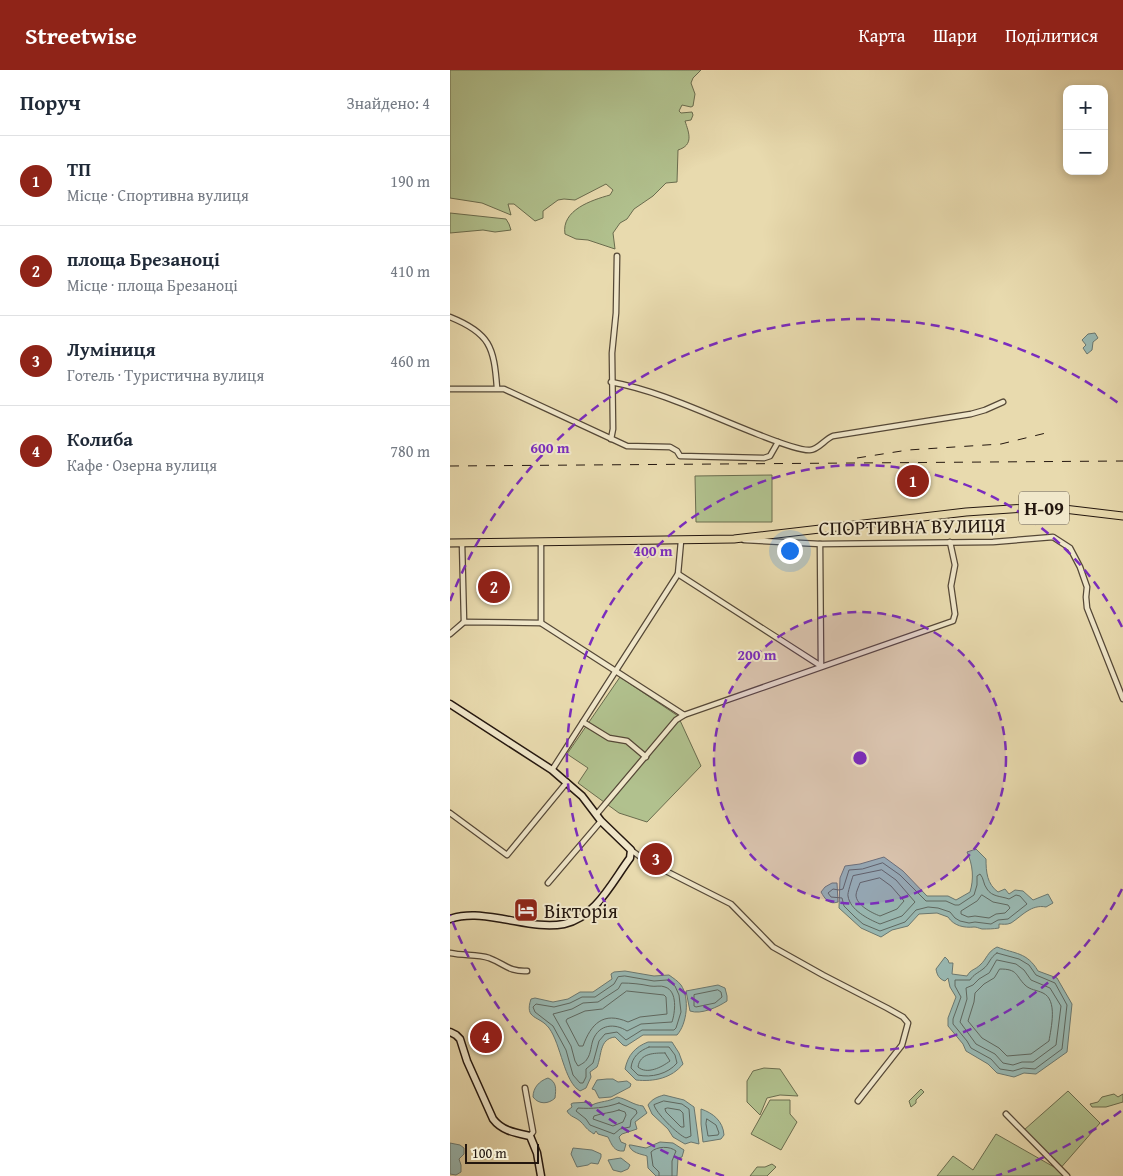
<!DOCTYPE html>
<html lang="uk">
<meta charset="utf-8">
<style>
:root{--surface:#fff;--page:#f6f6f7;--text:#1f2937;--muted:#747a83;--line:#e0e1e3;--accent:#8f2418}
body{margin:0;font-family:"Gentium Book Plus",serif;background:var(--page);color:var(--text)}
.controls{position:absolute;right:15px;top:15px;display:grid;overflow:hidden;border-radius:10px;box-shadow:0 2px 8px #0003}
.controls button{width:45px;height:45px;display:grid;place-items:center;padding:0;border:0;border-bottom:1px solid var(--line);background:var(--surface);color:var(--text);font:25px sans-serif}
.scale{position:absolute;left:15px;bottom:12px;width:74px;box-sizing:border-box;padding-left:5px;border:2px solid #24170f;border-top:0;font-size:14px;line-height:18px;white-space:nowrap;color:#24170f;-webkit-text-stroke:4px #f0e7ca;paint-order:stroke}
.you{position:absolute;left:339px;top:480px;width:18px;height:18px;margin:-12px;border:4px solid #fff;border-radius:50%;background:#1a73e8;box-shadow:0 0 0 8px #1a73e833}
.badge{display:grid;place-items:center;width:32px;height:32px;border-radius:50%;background:var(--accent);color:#fff;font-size:16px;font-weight:700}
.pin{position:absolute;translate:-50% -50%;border:2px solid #fff;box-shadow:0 1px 5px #0006}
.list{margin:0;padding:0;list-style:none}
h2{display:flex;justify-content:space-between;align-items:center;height:65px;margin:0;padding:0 20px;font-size:21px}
h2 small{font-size:16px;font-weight:400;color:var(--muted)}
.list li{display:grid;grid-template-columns:32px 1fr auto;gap:15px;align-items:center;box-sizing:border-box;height:90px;padding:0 20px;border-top:1px solid var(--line)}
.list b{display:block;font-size:19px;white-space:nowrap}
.list p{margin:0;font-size:16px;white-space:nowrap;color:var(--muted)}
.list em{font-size:16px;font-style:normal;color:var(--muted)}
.map{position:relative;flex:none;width:673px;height:1106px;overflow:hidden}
header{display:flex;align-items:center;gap:30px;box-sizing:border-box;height:70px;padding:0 25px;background:var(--accent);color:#fff}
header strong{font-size:24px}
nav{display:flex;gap:28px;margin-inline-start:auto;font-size:18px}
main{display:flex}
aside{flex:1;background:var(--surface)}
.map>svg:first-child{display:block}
</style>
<header>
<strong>Streetwise</strong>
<nav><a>Карта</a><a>Шари</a><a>Поділитися</a></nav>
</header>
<main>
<aside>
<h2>Поруч<small>Знайдено: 4</small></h2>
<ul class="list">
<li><span class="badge">1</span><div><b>ТП</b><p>Місце · Спортивна вулиця</p></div><em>190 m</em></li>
<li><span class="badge">2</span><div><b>площа Брезаноці</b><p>Місце · площа Брезаноці</p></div><em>410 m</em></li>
<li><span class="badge">3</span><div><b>Луміниця</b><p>Готель · Туристична вулиця</p></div><em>460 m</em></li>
<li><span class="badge">4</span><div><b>Колиба</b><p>Кафе · Озерна вулиця</p></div><em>780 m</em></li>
</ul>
</aside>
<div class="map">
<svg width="673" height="1106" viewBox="0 0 673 1106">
<rect width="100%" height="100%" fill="#e8daae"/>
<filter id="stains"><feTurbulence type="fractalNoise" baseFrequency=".004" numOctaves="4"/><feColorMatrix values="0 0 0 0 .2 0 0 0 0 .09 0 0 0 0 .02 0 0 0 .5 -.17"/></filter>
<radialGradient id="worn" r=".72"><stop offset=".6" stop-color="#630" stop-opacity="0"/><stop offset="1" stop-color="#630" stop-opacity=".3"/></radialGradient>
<g fill="#b1c18e" stroke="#6a6c4e">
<path d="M0 0H251L243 8 241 13 245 24 243 36 241 37 232 35 229 41 231 43 242 42 243 45 241 50 235 51C239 63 244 75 228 80L227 112 216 113 203 126 184 139 177 149 170 153 163 163 165 179 138 170 126 169 115 164C111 140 142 130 160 125L163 120 156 114 125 130 114 129 108 130 93 141V148L85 151 64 134H58L61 145 32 133 0 128Z"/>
<polygon points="0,143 56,149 59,154 61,160 45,162 33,160 0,163"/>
<polygon points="322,405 322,452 246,452 245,406"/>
<polygon points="170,607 228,646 251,696 197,752 169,743 128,713 138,698 117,684"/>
<polygon points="314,998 330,999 348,1026 330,1025 317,1028 310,1045 297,1032 297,1011 303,1001"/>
<polygon points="471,1019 474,1022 466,1030 466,1033 461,1037 459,1031"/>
<polygon points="618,1021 650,1053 608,1101 613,1106 487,1106 503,1086 523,1100 546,1064 604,1097 607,1093 574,1060"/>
<polygon points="664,1024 668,1027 673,1024 673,1032 656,1037 642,1037 640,1034 648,1032 652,1027"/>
<polygon points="320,1030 340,1030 340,1044 347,1052 331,1080 301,1064"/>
<polygon points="322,1094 326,1097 317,1106 300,1106 307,1097 315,1097"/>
</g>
<g fill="#99b9b3" stroke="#6a7871">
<polygon points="645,263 648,268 643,272 642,280 637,284 633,278 636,275 632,270 638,264"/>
<path d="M526 779 536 789C536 802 537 814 548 822L555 819 559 824 565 820 573 821 583 830 598 824 603 833 596 837C581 834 572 846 561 853 557 855 552 854 549 854V858C543 859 538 859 532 859 528 858 527 857 524 857 514 858 504 856 498 847L487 843 469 844 458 856 442 860 431 867 411 858 389 838 390 808 395 796 410 794 434 787 453 801 477 826H498L506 830 520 822C524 809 523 795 517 782Z"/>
<path d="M382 813H387L388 832C379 835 375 829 371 822L375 817Z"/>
<path d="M547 877C565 884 577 882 588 901L607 908 622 934 617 982 586 1004 574 1003 564 1007 547 1003 538 994 516 981 513 974 498 956V948L506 927 500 917 498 908 495 911C489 909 487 905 486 899L495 887 498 890 499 893H503L502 904 517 906C521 899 525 900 530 895 537 889 537 882 547 877Z"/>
<path d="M175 901 204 906 219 905C223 908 228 911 231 915 240 928 237 954 227 965H193L176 976 173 975 165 967C149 969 152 985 147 997L140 1002 141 1007 136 1018 130 1021C114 1012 111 974 99 958 89 945 74 950 81 929L85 928 103 932 118 929 130 922H143L162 909 161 904 164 902Z"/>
<path d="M268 915 275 918 277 926V931C268 937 251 945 240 941L236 921Z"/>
<path d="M198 972H222L229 983 233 994C222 1008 204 1012 186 1010L175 999C178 985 185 977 198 972Z"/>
<path d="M98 1008C107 1012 106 1019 105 1028 99 1034 89 1035 83 1027 83 1018 89 1011 98 1008Z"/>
<polygon points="157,1009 163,1009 168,1012 177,1011 181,1014 180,1017 161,1027 149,1028 145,1020 142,1019 147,1010"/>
<path d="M214 1025 234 1030 244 1037 249 1074 241 1072 235 1074 223 1067 218 1059 202 1044 198 1035C202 1029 207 1027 214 1025Z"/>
<path d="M167 1027C177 1029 183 1035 193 1036L197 1043 185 1052 187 1059 172 1064 169 1067 171 1072 176 1074 174 1081C164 1082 162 1075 158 1067L148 1064 146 1061 144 1064C136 1059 136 1057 131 1052 126 1047 120 1047 117 1041L122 1037 121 1034 123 1033 140 1032 142 1035C150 1031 159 1032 167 1027Z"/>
<path d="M251 1039C263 1043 273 1051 274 1065L271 1069 253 1072 251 1054Z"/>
<path d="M210 1072 223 1073 234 1080 232 1087 228 1088 227 1106H206L198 1098 197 1086C191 1084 181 1083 179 1075H181L196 1078Z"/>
<polygon points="0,1073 10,1075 14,1078 14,1084 9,1089 11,1095 11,1102 6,1105 0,1104"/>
<polygon points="123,1078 142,1080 151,1084 151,1087 148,1094 141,1093 138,1095 127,1097 121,1084"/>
<polygon points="171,1088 180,1095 178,1099 171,1102 163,1100 158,1090"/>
</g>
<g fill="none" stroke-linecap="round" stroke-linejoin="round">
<g stroke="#5e6861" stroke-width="1">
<path d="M433 793 450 805 476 831H496L505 835H509L524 825 527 815V806L530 804C534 808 533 814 537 819 542 827 551 826 559 829L566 825 570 826 577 834 558 849 548 850 541 854 525 852 519 853 510 851 505 848 500 842 488 838 478 837 466 840 455 852 430 861 413 854 405 847 394 836 392 828 381 827 378 823 383 819 389 820 393 819 399 800 412 799Z"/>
<path d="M432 800 446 810 465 832 452 846 430 854C418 849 400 840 398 826 397 824 402 809 403 806Z"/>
<path d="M430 808 441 816 454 831 447 839 430 846C422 843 406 835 406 825 406 822 409 816 410 813Z"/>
<polygon points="532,825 543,832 558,835 560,838 555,843 546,844 539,848 525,846 518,847 511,844 511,841 527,831"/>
<path d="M547 883 569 889 579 895 586 905 605 913 617 935 612 979 585 999 573 998 563 1001 550 999 541 989 521 978 517 971 503 954V949L511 927 505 916V910H520C524 904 528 903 533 899 539 895 540 887 547 883Z"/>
<polygon points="547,890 566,894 574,900 581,910 600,918 611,936 606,975 583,992 572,992 563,995 553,993 545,984 526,974 510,952 517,929 516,918 523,915 529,909 539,903"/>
<path d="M550 899C568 899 565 905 575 915 580 920 587 920 593 923 608 930 601 958 599 971L581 984 557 986 549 978 532 968 518 951 524 932 525 923 534 914 544 908Z"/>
<polygon points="175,906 204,911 217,910 225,916 229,925 231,942 226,958 224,960 192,960 176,970 167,962 155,964 149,971 143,993 136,999 136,1007 133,1013 130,1013 123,1005 116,980 103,956 85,942 83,937 86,934 104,937 120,933 132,927 145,927 164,914 168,907"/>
<path d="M172 913C181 913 191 914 200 916 205 917 211 915 215 917 228 921 225 943 222 952L191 954 177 961C165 953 149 954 143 970 141 975 141 984 137 989 136 992 130 995 128 996L125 991 121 976 103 944 122 939 133 933 148 932 168 919Z"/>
<polygon points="268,920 271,922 272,927 265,933 246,937 244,936 244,925"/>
<path d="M177 921 214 925 216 927 217 944 190 947 178 952C153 941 141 954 133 976H129L116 951 117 949 135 941 152 939Z"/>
<path d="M199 977H219L225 985 227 993C218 1004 201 1008 188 1005L181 998C182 987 189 981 199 977Z"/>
<path d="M215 983 220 991C212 997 197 1005 188 997 190 983 204 983 215 983Z"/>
<path d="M214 1031 232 1034 239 1039 241 1066 236 1068C228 1065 205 1042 204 1035Z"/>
<path d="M169 1033 186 1040 187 1043 181 1050 180 1057 170 1059 164 1064 140 1055 136 1049 126 1041 128 1038C142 1039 155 1038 169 1033Z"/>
<polygon points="218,1038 230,1040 233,1043 234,1057 231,1057 216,1042 215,1039"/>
<path d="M169 1040 175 1042 176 1045 173 1052 163 1056 143 1049 144 1046C152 1043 161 1043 169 1040Z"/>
<polygon points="257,1049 266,1055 269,1063 268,1065 258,1066 256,1054"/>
<path d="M209 1106V1102L203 1096 201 1082C207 1076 220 1076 226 1081L222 1091V1106"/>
</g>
<defs>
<g id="street">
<path d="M0 247C40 263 44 277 47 318"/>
<path d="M161 312C210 321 256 344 302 362 315 367 348 381 360 380 368 380 375 369 383 366L521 344 535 340 553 332"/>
<polyline points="0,319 54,319 177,376 220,377 227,381 230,386 314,388 320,386 328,372"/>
<polyline points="161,369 163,359 162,283 166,243 167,186"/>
<polyline points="294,470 370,474 543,472 603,467 620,478 630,497 637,517 636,527 637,538 673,629"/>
<polyline points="91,472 91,553"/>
<polyline points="12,473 14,552"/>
<polyline points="370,474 371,596"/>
<polyline points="228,504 371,596"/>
<polyline points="0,564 14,552 91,553 234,645 503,551 505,544 501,516 505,495 500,472"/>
<polyline points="133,652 159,668 177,671 196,687"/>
<polyline points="102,700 228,504 231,471"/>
<polyline points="0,743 57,785 117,712"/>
<polyline points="146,745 226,650 234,645"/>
<polyline points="181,780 196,791 281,834 323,877 373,905 437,938 453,947 458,953 452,975 408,1031"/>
<polyline points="98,813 151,751"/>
<path d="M0 883C14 886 27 884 39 888 55 894 59 902 77 901"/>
<polyline points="75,1018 83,1062 80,1066"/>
<polyline points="556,1044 617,1106"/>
</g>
<g id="secondary">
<path d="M0 634 102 700 132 726 151 751 181 780 180 788C162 812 146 847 114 854 94 858 72 852 53 849 34 846 18 843 0 849"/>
<path d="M0 962 6 965 10 969 17 991 43 1049C52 1061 66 1063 80 1066L87 1083 91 1106"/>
</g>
<polyline id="primary" points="0,473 284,469 516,442 576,438 614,439 673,446"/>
</defs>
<use href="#street" stroke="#554837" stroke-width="7"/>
<use href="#secondary" stroke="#24170f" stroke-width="9"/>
<use href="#primary" stroke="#24170f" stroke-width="9"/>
<use href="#street" stroke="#f0e7ca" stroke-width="4.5"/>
<use href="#secondary" stroke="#f0e7ca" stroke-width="6"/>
<use href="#primary" stroke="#e8daae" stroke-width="7"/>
<g stroke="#24170f" stroke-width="1" stroke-dasharray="9 9" stroke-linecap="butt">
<polyline points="407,388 458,380 551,374 596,363"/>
<polyline points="0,396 673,391"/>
</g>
</g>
<circle cx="410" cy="688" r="146" fill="#7b2cbf" fill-opacity=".12"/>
<g fill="none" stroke="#7b2cbf" stroke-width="2.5" stroke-dasharray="9 6">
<circle cx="410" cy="688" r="146"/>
<path d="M672 819A293 293 0 1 1 672 557"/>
<path d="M671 1041A439 439 0 0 1 546 1106M274 1106A439 439 0 0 1 0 845M0 531A439 439 0 0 1 671 335"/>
</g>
<defs>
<symbol id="hotel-square" viewBox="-11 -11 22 22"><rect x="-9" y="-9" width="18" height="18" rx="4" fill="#8f2418" stroke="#f0e7ca"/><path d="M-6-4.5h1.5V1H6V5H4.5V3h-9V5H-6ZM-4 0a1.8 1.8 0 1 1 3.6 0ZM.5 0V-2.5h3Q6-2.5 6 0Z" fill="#fff"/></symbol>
</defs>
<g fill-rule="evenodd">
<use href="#hotel-square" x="62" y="826" width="28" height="28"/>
</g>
<g text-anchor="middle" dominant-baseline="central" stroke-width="4" stroke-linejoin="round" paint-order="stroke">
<rect fill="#f0e7ca" stroke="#615547" stroke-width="1" x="569" y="421.5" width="50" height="33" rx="4"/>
<g font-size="19" font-weight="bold" fill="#24170f">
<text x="594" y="438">Н-09</text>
</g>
<g font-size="20" fill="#24170f" stroke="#f0e7ca">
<text transform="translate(462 456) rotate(-1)">СПОРТИВНА ВУЛИЦЯ</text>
</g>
<g font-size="20" fill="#24170f" stroke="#f0e7ca" text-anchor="start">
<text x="94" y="840">Вікторія</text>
</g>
</g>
<circle cx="410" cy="688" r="8" fill="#7b2cbf" stroke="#f0e7ca" stroke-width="2.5"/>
<g font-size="15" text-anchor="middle" font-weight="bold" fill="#7b2cbf" stroke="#f0e7ca" stroke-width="4" stroke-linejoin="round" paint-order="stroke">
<text x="100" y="383">600 m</text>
<text x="203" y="486">400 m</text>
<text x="307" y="590">200 m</text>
</g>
<rect width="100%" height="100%" filter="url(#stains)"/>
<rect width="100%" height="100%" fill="url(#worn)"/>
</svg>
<div class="controls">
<button>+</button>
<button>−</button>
</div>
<div class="scale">100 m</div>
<div class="you"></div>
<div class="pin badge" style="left:463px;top:411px">1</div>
<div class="pin badge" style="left:44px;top:517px">2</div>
<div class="pin badge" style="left:206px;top:789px">3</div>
<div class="pin badge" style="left:36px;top:967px">4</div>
</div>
</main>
